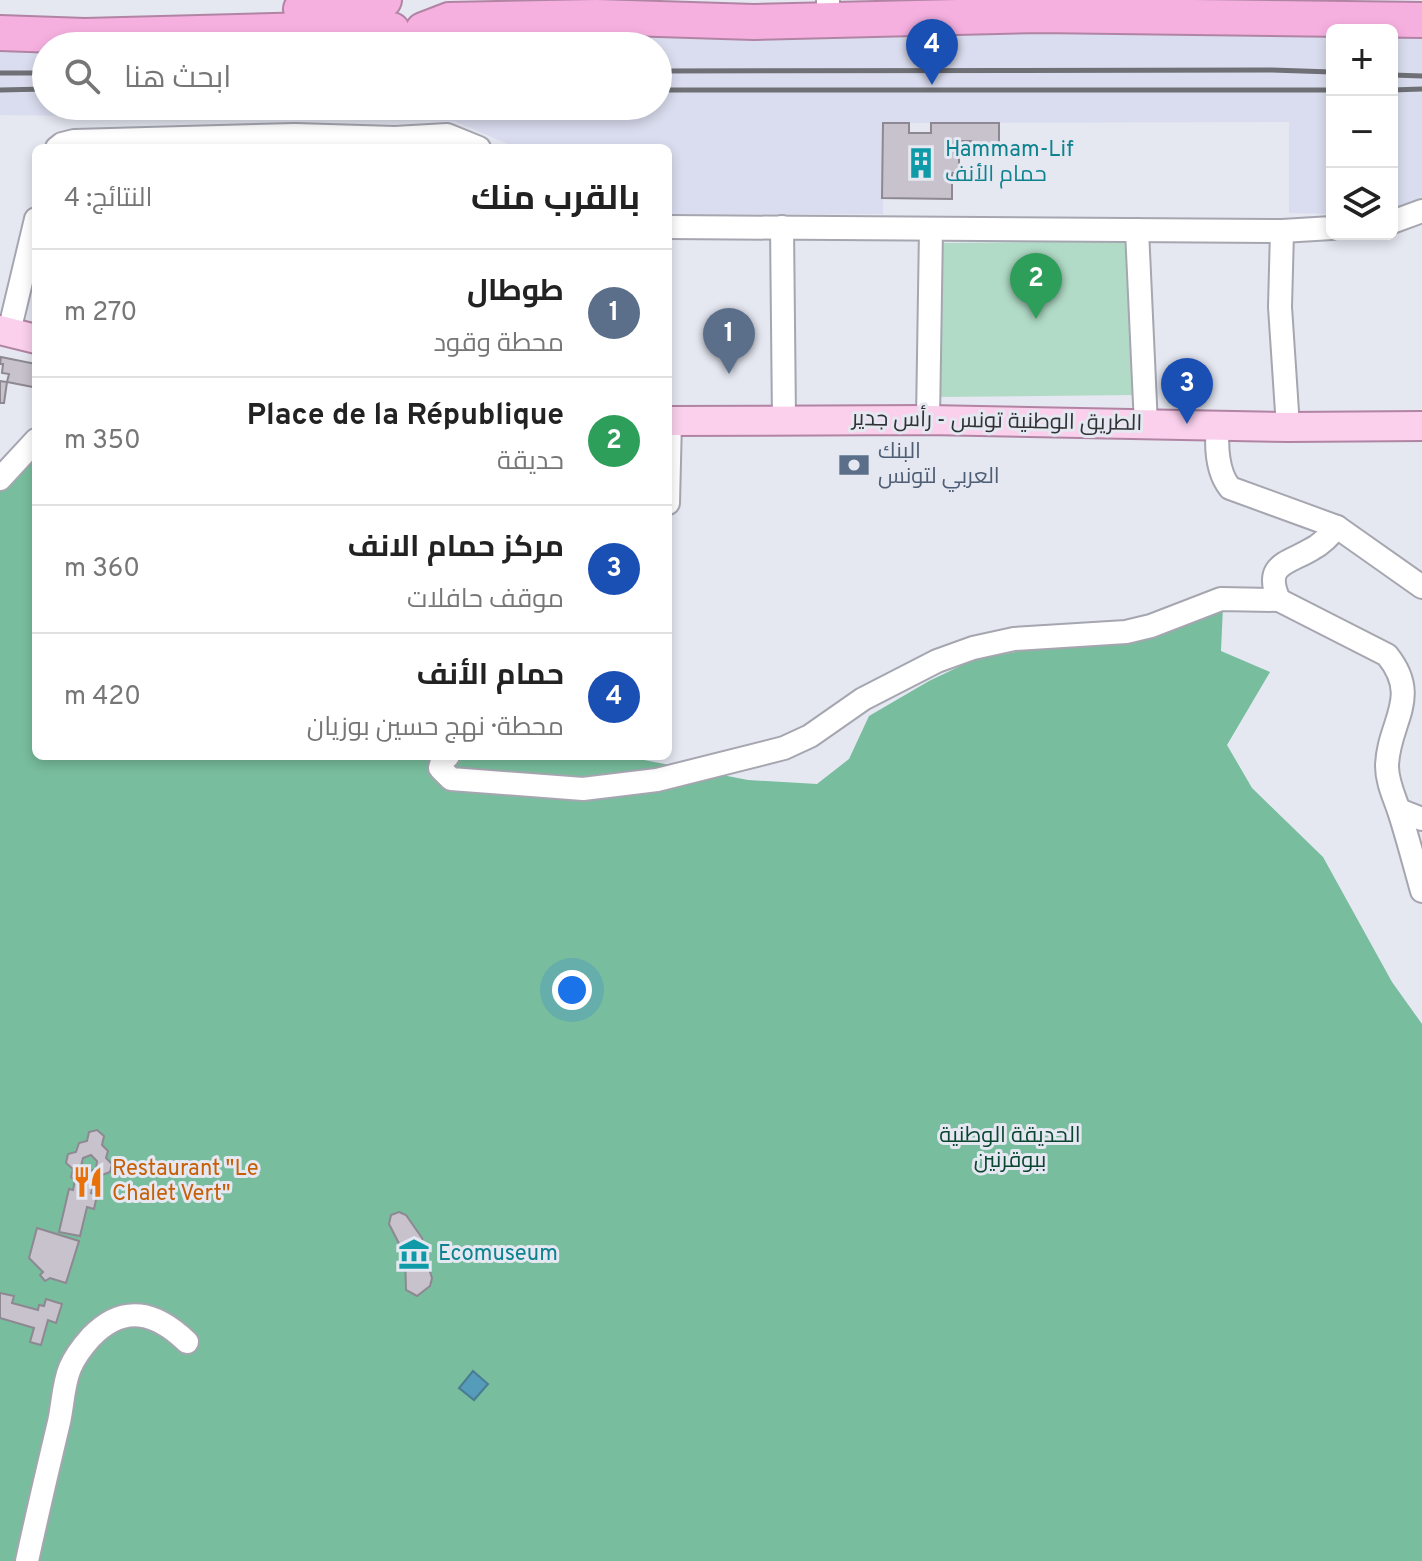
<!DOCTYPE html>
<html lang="ar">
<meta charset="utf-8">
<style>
:root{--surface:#fff;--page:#f2f2f2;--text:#222;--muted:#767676;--line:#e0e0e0;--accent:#0f766e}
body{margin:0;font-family:Overpass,Cairo,sans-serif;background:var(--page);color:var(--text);direction:rtl}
.controls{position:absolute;right:24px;top:24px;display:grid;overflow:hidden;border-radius:12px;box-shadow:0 4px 12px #0003}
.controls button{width:72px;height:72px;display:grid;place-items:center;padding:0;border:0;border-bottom:2px solid var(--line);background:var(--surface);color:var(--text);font:40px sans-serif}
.you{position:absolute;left:572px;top:990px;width:28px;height:28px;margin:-20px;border:6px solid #fff;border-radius:50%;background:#1a73e8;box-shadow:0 0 0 12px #1a73e833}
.badge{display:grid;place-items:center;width:52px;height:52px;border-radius:50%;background:var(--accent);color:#fff;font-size:26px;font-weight:700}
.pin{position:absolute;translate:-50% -66px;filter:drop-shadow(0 2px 4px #0008)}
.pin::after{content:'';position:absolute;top:42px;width:28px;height:24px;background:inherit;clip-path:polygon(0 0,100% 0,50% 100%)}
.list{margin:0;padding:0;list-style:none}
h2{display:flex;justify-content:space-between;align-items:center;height:104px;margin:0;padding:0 32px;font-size:34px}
h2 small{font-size:26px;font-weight:400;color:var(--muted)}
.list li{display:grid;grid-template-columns:52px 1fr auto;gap:24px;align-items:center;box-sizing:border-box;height:128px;padding:0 32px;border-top:2px solid var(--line)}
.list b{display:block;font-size:30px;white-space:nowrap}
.list p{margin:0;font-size:26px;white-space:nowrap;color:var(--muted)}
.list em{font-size:26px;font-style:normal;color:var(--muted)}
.icon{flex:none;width:44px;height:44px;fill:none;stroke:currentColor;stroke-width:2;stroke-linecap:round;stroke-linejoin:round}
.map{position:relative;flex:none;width:1422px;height:1561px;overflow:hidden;direction:ltr}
.search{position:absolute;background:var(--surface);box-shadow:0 4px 12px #0003;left:32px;top:32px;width:640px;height:88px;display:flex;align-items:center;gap:20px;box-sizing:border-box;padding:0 28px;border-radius:44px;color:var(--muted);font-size:30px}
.panel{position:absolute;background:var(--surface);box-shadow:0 4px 12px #0003;left:32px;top:144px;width:640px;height:616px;border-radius:12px;direction:rtl}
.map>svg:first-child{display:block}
</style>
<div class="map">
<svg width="1422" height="1561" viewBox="0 0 1422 1561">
<rect width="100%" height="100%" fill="#e5e7f1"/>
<path fill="#daddef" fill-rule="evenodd" d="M451 21 1422 25V197L1392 209V30H1332V214L1289 213V122L883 123V214L674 215 668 213V148H517L454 121 0 115V35L376 41 425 39ZM46 46H658V106H46Z"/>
<polygon fill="#b1dbc6" points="1132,241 1134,395 938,397 939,243"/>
<polygon fill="#78bd9d" points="36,455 36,756 639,756 644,760 748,780 817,784 849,759 869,716 929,681 973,660 1031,649 1094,644 1223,606 1221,651 1270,672 1227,745 1252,788 1323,857 1392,982 1422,1024 1422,1561 0,1561 0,488"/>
<polygon fill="#559bba" stroke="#4a7c92" stroke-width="2" points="473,1371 488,1384 474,1400 459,1388"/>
<g fill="#c7c2cb" stroke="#8d8891" stroke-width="2" fill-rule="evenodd">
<polygon points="883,123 909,123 909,133 931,133 931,123 999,123 999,152 971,152 971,141 954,141 954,153 959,153 959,173 952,173 952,199 882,198"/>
<polygon points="1,357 36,364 33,387 7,382 9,374 2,373 3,364 0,364"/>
<polygon points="0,381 7,382 4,403 0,403"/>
<path d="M97 1130 104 1136 102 1145 108 1151 106 1158 112 1164 110 1172 102 1175 100 1183 93 1186 91 1193 97 1195 94 1209 87 1207 80 1236 59 1232 69 1189 73 1190 75 1180 71 1177 73 1169 66 1163 68 1154 76 1152 79 1143 87 1141 89 1132ZM91 1155 97 1161 96 1169 87 1172 81 1166 83 1158Z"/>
<polygon points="399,1212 406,1215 422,1238 424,1253 432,1278 430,1286 417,1296 406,1290 405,1255 389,1224 391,1215"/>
<polygon points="37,1228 79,1241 66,1283 50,1278 45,1281 40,1275 43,1272 29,1258"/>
<polygon points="0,1293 14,1296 12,1303 38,1310 39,1305 44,1306 46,1299 62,1304 56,1323 48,1320 41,1345 30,1342 34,1328 0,1318"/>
</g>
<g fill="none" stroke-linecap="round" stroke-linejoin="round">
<defs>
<g id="minor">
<polyline points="828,0 828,3"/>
<polyline points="57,148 62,144 74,141 295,135 395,138 447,135 479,148"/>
<polyline points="1392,222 1422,211"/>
<polyline points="668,227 1282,231 1332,228"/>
<polyline points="782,227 784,420"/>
<polyline points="1137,230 1146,425"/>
<polyline points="1282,231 1280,307 1288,427"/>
<polyline points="9,332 36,219"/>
<polyline points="928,420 931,229"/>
<path d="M1218 425C1216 445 1217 472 1230 488L1337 527 1422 587"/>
<polyline points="0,479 36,440"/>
<polyline points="668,503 670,421"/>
<path d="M1337 527C1329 536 1322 544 1312 549 1287 564 1263 564 1279 600L1387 655C1422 698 1388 722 1387 766 1387 783 1395 798 1400 814 1408 839 1415 866 1422 891"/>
<polyline points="448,756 442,761 440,768 451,779 583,789 657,780 784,748 810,736 863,699 937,661 973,648 1014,639 1126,632 1151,626 1221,599 1279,600"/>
<polyline points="1399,810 1422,819"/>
<path d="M27 1561C37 1515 48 1468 59 1422 63 1404 63 1385 70 1368 75 1356 83 1346 91 1337 124 1303 156 1312 187 1342"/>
</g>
<g id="major">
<polyline points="0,330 36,339"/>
<polyline points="668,421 928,420 1288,427 1422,426"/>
</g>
<g id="highway">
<polyline points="301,9 384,0"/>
<polyline points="423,30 449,20 596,17 754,22 1039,15 1422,20"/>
<polyline points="0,33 85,36 351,29 392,30"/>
</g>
</defs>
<use href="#minor" stroke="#a5a6b0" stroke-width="26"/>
<use href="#major" stroke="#b184a4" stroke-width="32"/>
<use href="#highway" stroke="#b184a4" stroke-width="38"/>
<use href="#minor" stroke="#fff" stroke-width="22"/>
<use href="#major" stroke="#fad0ec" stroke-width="28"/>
<use href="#highway" stroke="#f6b0e0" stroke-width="34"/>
<g stroke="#6e7076" stroke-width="5">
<polyline points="658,71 1272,70 1332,72"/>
<polyline points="0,73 46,73"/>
<polyline points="1392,75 1422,76"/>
<polyline points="0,90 46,89"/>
<polyline points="658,90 1332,90"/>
<polyline points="1392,90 1422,89"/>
</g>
</g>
<defs>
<symbol id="building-bare" viewBox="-9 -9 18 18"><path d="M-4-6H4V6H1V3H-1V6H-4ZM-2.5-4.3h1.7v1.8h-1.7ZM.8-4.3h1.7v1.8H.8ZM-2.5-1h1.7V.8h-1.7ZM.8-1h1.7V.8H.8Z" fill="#0f9aa8" stroke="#e5e7f1" stroke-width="2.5" paint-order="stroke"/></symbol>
<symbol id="bank-bare" viewBox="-9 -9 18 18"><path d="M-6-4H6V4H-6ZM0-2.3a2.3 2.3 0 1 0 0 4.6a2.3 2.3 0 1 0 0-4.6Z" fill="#5c6f8a" stroke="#e5e7f1" stroke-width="2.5" paint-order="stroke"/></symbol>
<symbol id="restaurant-bare" viewBox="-9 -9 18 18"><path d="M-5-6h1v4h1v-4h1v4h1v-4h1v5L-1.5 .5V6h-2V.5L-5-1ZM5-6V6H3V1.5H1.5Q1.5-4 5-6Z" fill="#e8710a" stroke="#e5e7f1" stroke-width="2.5" paint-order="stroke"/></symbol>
<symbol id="museum-bare" viewBox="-9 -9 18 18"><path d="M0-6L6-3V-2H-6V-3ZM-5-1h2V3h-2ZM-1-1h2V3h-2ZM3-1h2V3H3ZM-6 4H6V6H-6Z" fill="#0f9aa8" stroke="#e5e7f1" stroke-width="2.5" paint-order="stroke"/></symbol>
</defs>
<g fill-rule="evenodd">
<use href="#building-bare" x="899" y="141" width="44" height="44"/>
<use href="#bank-bare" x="832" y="443" width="44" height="44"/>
<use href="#restaurant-bare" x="66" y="1160" width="44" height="44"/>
<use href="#museum-bare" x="392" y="1232" width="44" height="44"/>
</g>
<g text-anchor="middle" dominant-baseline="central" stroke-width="6" stroke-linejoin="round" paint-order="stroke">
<g font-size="22" fill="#0d838f" stroke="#e5e7f1" text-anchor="start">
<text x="945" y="150">Hammam-Lif<tspan x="945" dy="25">حمام الأنف</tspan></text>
<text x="438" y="1254">Ecomuseum</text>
</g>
<g font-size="22" fill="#313236" stroke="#e5e7f1">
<text transform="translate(997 422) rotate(1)">الطريق الوطنية تونس - رأس جدير</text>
</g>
<g font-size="22" fill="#4e5e75" stroke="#e5e7f1" text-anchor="start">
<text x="878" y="452">البنك<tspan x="878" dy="25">العربي لتونس</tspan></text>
</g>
<g font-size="22" fill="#0b4631" stroke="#e5e7f1">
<text x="1010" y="1136">الحديقة الوطنية<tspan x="1010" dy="25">ببوقرنين</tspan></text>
</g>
<g font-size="22" fill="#c56008" stroke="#e5e7f1" text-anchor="start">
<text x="112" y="1169">Restaurant "Le<tspan x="112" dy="25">Chalet Vert"</tspan></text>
</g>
</g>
</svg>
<div class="controls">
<button>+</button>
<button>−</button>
<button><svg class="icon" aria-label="layers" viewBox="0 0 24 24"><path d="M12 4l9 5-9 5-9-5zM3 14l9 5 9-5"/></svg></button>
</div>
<div class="you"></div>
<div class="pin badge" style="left:729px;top:374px;background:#5c6f8a">1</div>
<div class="pin badge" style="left:1036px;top:319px;background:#2e9e5b">2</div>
<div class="pin badge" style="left:1187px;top:424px;background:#1a4fb4">3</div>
<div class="pin badge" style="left:932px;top:85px;background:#1a4fb4">4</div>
<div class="search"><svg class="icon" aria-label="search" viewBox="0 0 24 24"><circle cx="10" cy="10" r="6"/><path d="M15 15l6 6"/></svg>ابحث هنا</div>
<section class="panel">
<h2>بالقرب منك<small>النتائج: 4</small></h2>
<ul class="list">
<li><span class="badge" style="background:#5c6f8a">1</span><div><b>طوطال</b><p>محطة وقود</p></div><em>270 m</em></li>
<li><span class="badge" style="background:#2e9e5b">2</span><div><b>Place de la République</b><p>حديقة</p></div><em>350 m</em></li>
<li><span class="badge" style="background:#1a4fb4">3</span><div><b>مركز حمام الانف</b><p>موقف حافلات</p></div><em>360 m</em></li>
<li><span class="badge" style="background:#1a4fb4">4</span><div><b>حمام الأنف</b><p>محطة · نهج حسين بوزيان</p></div><em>420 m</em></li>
</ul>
</section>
</div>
